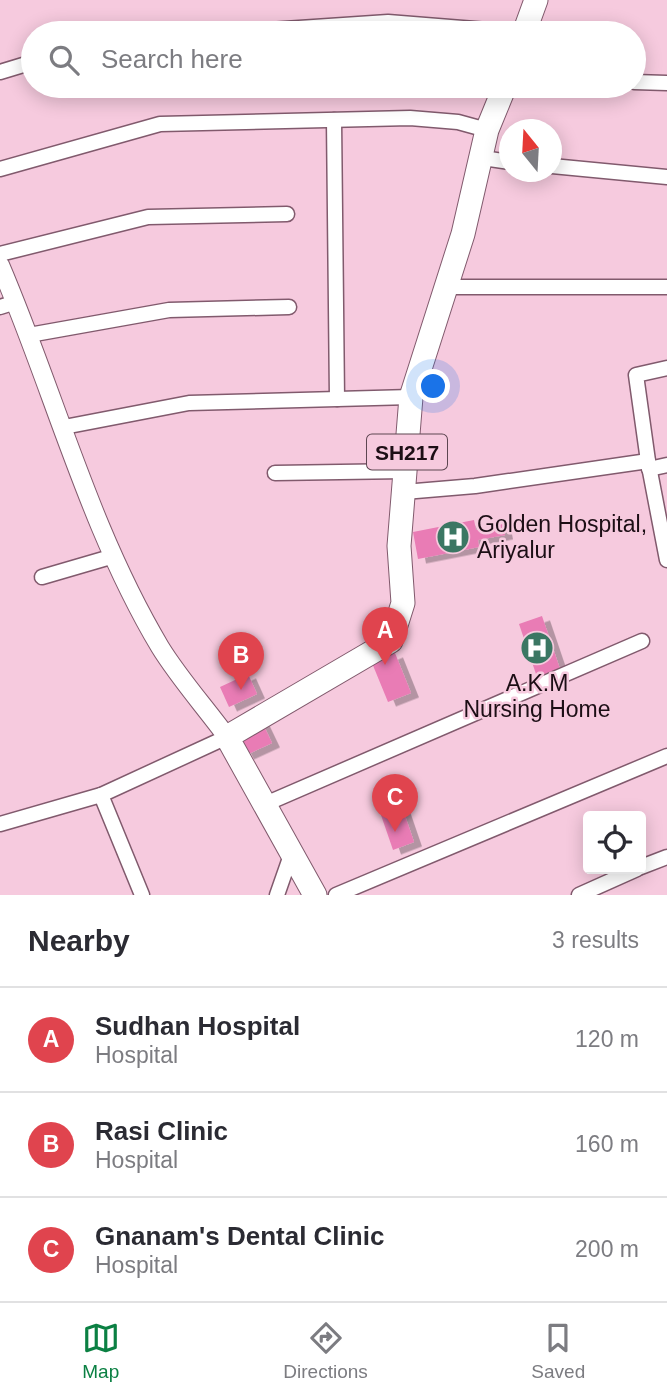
<!DOCTYPE html>
<style>
:root{--surface:#fff;--page:#f2f2f3;--text:#2b2b33;--muted:#7c7c81;--line:#e1e1e2;--accent:#0b8043}
body{margin:0;font-family:Arial,sans-serif;background:var(--page);color:var(--text)}
.controls{position:absolute;right:21px;bottom:21px;display:grid;overflow:hidden;border-radius:7px;box-shadow:0 4px 18px #0003}
.controls button{width:63px;height:63px;display:grid;place-items:center;padding:0;border:0;border-bottom:2px solid var(--line);background:var(--surface);color:var(--text);font:35px sans-serif}
.compass{position:absolute;left:499px;top:119px;width:63px;height:63px;border-radius:50%;background:var(--surface);box-shadow:0 4px 18px #0003;rotate:342deg}
.you{position:absolute;left:434px;top:387px;width:24px;height:24px;margin:-18px;border:5px solid #fff;border-radius:50%;background:#1a73e8;box-shadow:0 0 0 10px #1a73e833}
.badge{display:grid;place-items:center;width:46px;height:46px;border-radius:50%;background:var(--accent);color:#fff;font-size:23px;font-weight:700}
.pin{position:absolute;translate:-50% -58px;filter:drop-shadow(0 2px 4px #0008)}
.pin::after{content:'';position:absolute;top:37px;width:24px;height:21px;background:inherit;clip-path:polygon(0 0,100% 0,50% 100%)}
.list{margin:0;padding:0;list-style:none}
h2{display:flex;justify-content:space-between;align-items:center;height:91px;margin:0;padding:0 28px;font-size:30px}
h2 small{font-size:23px;font-weight:400;color:var(--muted)}
.list li{display:grid;grid-template-columns:46px 1fr auto;gap:21px;align-items:center;box-sizing:border-box;height:105px;padding:0 28px;border-top:2px solid var(--line)}
.list b{display:block;font-size:26px;white-space:nowrap}
.list p{margin:0;font-size:23px;white-space:nowrap;color:var(--muted)}
.list em{font-size:23px;font-style:normal;color:var(--muted)}
.icon{flex:none;width:38px;height:38px;fill:none;stroke:currentColor;stroke-width:2;stroke-linecap:round;stroke-linejoin:round}
.map{position:relative;flex:none;width:667px;height:895px;overflow:hidden}
.search{position:absolute;background:var(--surface);box-shadow:0 4px 18px #0003;left:21px;right:21px;top:21px;height:77px;display:flex;align-items:center;gap:18px;box-sizing:border-box;padding:0 24px;border-radius:38px;color:var(--muted);font-size:26px}
.sheet{height:406px;background:var(--surface)}
nav{display:flex;justify-content:space-around;align-items:center;box-sizing:border-box;height:98px;border-top:2px solid var(--line);background:var(--surface);font-size:19px;color:var(--muted)}
nav a{display:grid;justify-items:center;gap:4px}
nav .on{color:var(--accent)}
.map>svg:first-child{display:block}
</style>
<div class="map">
<svg width="667" height="895" viewBox="0 0 667 895">
<defs>
<filter id="shadow"><feDropShadow dx="8" dy="4.5" stdDeviation="0" flood-color="#0004"/></filter>
</defs>
<rect width="100%" height="100%" fill="#f6cade"/>
<g fill="#e97cb5" filter="url(#shadow)">
<polygon points="474,520 476,530 503,524 505,535 478,540 479,547 418,559 413,532"/>
<polygon points="542,616 560,669 537,677 519,624"/>
<polygon points="395,653 411,693 388,702 372,663"/>
<polygon points="248,674 257,694 229,707 220,687"/>
<polygon points="261,720 272,743 246,755 235,733"/>
<polygon points="402,807 414,842 393,850 381,815"/>
</g>
<g fill="none" stroke-linecap="round" stroke-linejoin="round">
<defs>
<g id="minor">
<polyline points="226,33 388,22 524,33"/>
<polyline points="0,72 33,62"/>
<polyline points="634,82 667,83"/>
<polyline points="334,120 337,399"/>
<polyline points="483,158 510,162"/>
<polyline points="552,166 667,177"/>
<polyline points="0,169 160,124 410,118 458,122 487,130"/>
<polyline points="0,254 148,217 287,214"/>
<polyline points="446,287 667,287"/>
<polyline points="0,307 16,302"/>
<polyline points="29,335 169,310 289,307"/>
<polyline points="64,427 189,403 411,397"/>
<polyline points="648,461 636,375 667,368"/>
<polyline points="649,469 667,465"/>
<polyline points="275,473 405,471"/>
<polyline points="404,492 475,486 648,461 667,560"/>
<polyline points="42,577 114,556"/>
<polyline points="101,795 142,895"/>
<polyline points="263,805 642,641"/>
<polyline points="0,824 101,795 227,737"/>
<polyline points="641,867 667,857"/>
<polyline points="277,895 291,855"/>
<polyline points="336,895 667,756"/>
<polyline points="579,895 637,869"/>
</g>
<path id="tertiary" d="M0 265C54 391 89 528 160 647 179 678 205 707 227 737"/>
<g id="primary">
<polyline points="524,33 536,0"/>
<polyline points="315,895 227,737 391,641 403,603 399,546 411,397 463,234 487,130 505,86"/>
</g>
</defs>
<use href="#minor" stroke="#815a6d" stroke-width="17"/>
<use href="#tertiary" stroke="#815a6d" stroke-width="20"/>
<use href="#primary" stroke="#815a6d" stroke-width="25"/>
<use href="#minor" stroke="#fff" stroke-width="14"/>
<use href="#tertiary" stroke="#fff" stroke-width="18"/>
<use href="#primary" stroke="#fff" stroke-width="23"/>
</g>
<defs>
<symbol id="hospital-disc" viewBox="-11 -11 22 22"><circle r="9.5" fill="#3b7763" stroke="#f6cade"/><path d="M-5-5h3v3.5h4V-5h3V5h-3V1.5h-4V5h-3Z" fill="#fff"/></symbol>
</defs>
<g fill-rule="evenodd">
<use href="#hospital-disc" x="434" y="518" width="38" height="38"/>
<use href="#hospital-disc" x="518" y="629" width="38" height="38"/>
</g>
<g text-anchor="middle" dominant-baseline="central" stroke-width="5" stroke-linejoin="round" paint-order="stroke">
<rect fill="#f6cade" stroke="#5d4651" stroke-width="2" x="367" y="434.5" width="80" height="35" rx="5"/>
<g font-size="21" font-weight="bold" fill="#1c0e15">
<text x="407" y="452">SH217</text>
</g>
<g font-size="23" fill="#1c0e15" stroke="#f6cade" text-anchor="start">
<text x="477" y="524">Golden Hospital,<tspan x="477" dy="26">Ariyalur</tspan></text>
<text x="537" y="683" text-anchor="middle">A.K.M<tspan x="537" dy="26">Nursing Home</tspan></text>
</g>
</g>
</svg>
<div class="controls">
<button><svg class="icon" aria-label="locate" viewBox="0 0 24 24"><circle cx="12" cy="12" r="6"/><path d="M12 2v4M12 18v4M2 12h4M18 12h4"/></svg></button>
</div>
<svg class="compass" viewBox="-18 -18 36 36"><path d="M0-13l5 13h-10z" fill="#e53935"/><path d="M0 13l5-13h-10z" fill="#7c7c81"/></svg>
<div class="you"></div>
<div class="pin badge" style="left:385px;top:665px;background:#e0444e">A</div>
<div class="pin badge" style="left:241px;top:690px;background:#e0444e">B</div>
<div class="pin badge" style="left:395px;top:832px;background:#e0444e">C</div>
<div class="search"><svg class="icon" aria-label="search" viewBox="0 0 24 24"><circle cx="10" cy="10" r="6"/><path d="M15 15l6 6"/></svg>Search here</div>
</div>
<section class="sheet">
<h2>Nearby<small>3 results</small></h2>
<ul class="list">
<li><span class="badge" style="background:#e0444e">A</span><div><b>Sudhan Hospital</b><p>Hospital</p></div><em>120 m</em></li>
<li><span class="badge" style="background:#e0444e">B</span><div><b>Rasi Clinic</b><p>Hospital</p></div><em>160 m</em></li>
<li><span class="badge" style="background:#e0444e">C</span><div><b>Gnanam's Dental Clinic</b><p>Hospital</p></div><em>200 m</em></li>
</ul>
</section>
<nav>
<a class="on"><svg class="icon" aria-label="map" viewBox="0 0 24 24"><path d="M3 6l6-2 6 2 6-2v14l-6 2-6-2-6 2zM9 4v14M15 6v14"/></svg>Map</a>
<a><svg class="icon" aria-label="directions" viewBox="0 0 24 24"><path d="M12 3l9 9-9 9-9-9zM9 14v-3h6M13 9l2 2-2 2"/></svg>Directions</a>
<a><svg class="icon" aria-label="saved" viewBox="0 0 24 24"><path d="M7 4h10v16l-5-4-5 4z"/></svg>Saved</a>
</nav>
